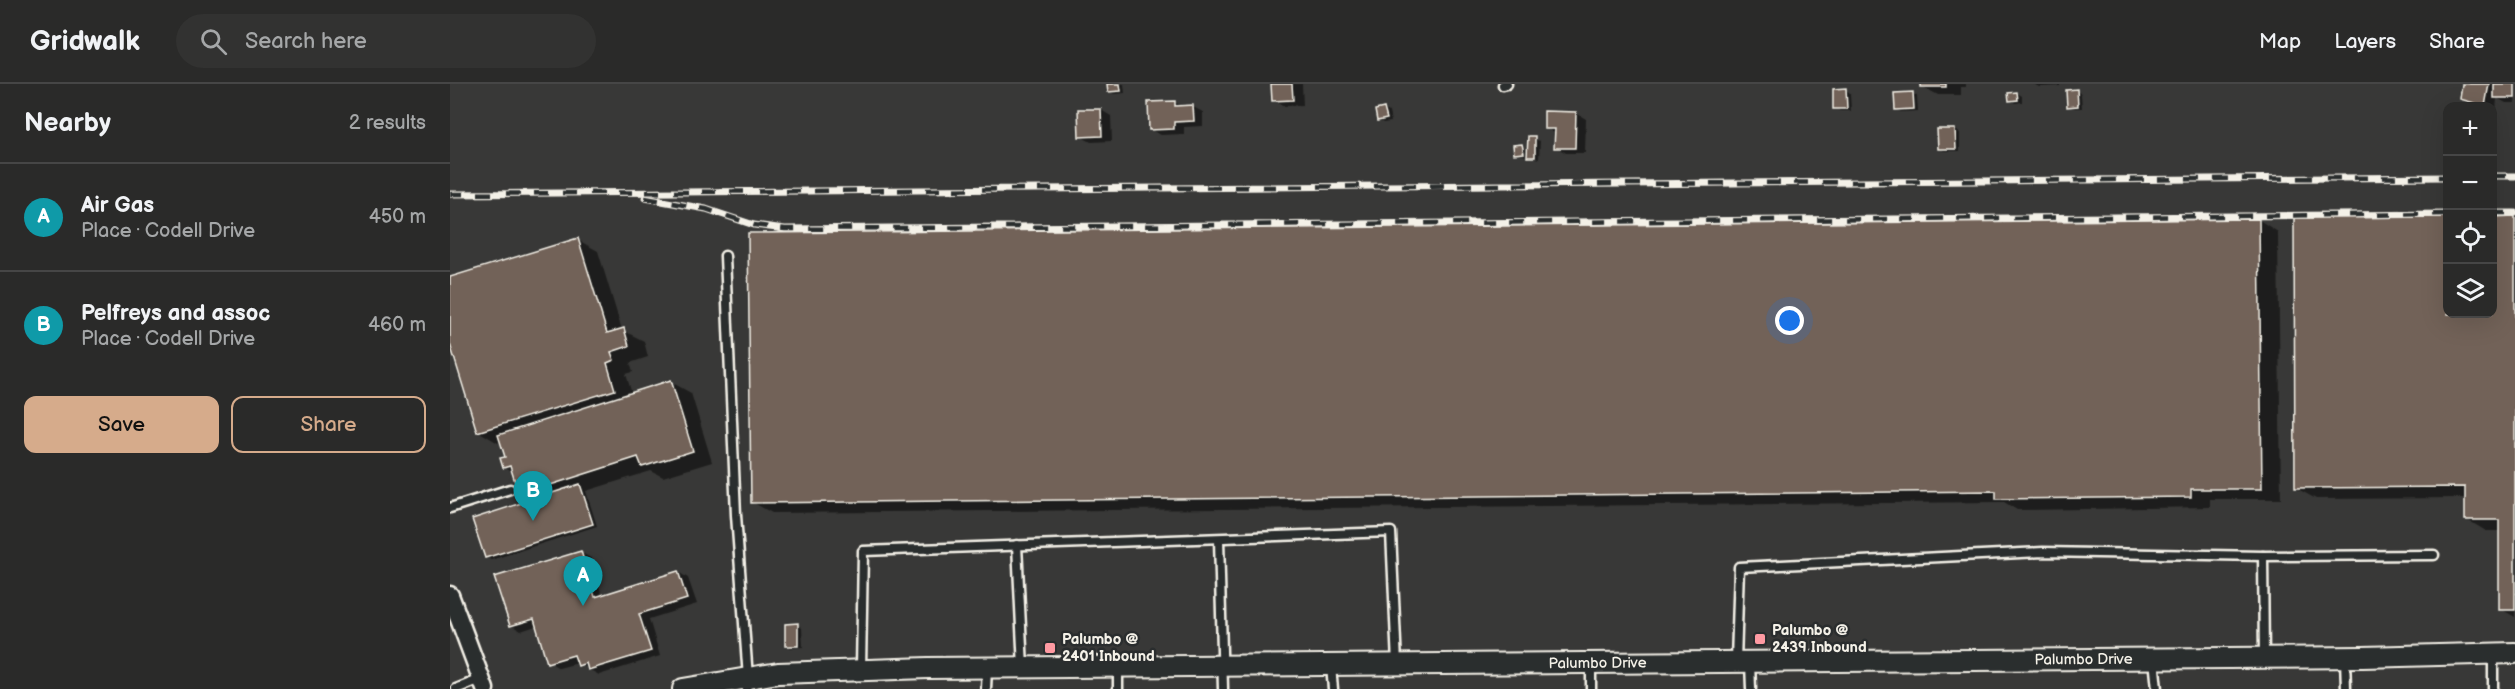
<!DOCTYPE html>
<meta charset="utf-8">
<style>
:root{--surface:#2a2a29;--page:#323231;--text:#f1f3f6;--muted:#a5a7a8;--line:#464646;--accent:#d6ab8b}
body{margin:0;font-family:"Balsamiq Sans",sans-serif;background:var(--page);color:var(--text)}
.controls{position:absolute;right:18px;top:18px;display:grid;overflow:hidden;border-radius:12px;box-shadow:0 6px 24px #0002}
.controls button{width:54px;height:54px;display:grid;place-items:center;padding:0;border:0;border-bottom:2px solid var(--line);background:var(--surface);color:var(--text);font:30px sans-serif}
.you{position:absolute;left:1340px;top:237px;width:21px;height:21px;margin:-15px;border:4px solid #fff;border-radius:50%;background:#1a73e8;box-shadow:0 0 0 9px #1a73e833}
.badge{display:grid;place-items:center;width:39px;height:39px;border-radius:50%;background:var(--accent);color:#fff;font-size:20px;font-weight:700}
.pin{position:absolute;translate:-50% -50px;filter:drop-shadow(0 2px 3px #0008)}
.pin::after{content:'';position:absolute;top:32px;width:21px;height:18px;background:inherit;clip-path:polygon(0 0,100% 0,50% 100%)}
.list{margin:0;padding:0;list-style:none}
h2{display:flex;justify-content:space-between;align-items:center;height:78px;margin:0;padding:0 24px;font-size:26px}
h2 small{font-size:20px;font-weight:400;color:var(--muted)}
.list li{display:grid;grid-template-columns:39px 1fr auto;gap:18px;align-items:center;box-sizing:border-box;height:108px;padding:0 24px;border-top:2px solid var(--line)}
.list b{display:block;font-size:22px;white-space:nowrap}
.list p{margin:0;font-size:20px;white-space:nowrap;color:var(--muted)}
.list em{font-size:20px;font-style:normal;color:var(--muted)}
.actions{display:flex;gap:12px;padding:18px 24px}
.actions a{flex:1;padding:14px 0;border:2px solid var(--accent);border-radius:12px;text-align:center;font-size:21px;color:var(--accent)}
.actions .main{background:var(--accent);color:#111}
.icon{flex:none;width:33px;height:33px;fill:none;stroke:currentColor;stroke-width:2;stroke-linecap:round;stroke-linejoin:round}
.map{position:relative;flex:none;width:2065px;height:605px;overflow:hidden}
header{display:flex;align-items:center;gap:36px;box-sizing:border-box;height:84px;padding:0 30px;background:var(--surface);border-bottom:2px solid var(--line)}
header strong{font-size:28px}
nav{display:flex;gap:33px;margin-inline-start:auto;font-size:21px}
.search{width:420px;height:54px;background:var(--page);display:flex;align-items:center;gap:15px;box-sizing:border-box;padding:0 21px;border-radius:33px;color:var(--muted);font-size:22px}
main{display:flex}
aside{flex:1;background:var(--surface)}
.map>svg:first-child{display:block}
</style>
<header>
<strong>Gridwalk</strong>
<div class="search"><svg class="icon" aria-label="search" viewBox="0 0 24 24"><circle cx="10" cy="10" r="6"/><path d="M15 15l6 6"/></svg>Search here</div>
<nav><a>Map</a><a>Layers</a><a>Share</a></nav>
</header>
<main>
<aside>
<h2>Nearby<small>2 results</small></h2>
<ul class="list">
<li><span class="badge" style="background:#0f9aa8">A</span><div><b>Air Gas</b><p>Place · Codell Drive</p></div><em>450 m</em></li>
<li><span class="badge" style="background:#0f9aa8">B</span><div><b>Pelfreys and assoc</b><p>Place · Codell Drive</p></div><em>460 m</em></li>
</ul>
<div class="actions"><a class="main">Save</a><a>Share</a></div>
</aside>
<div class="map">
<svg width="2065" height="605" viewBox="0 0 2065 605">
<rect width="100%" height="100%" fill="#383837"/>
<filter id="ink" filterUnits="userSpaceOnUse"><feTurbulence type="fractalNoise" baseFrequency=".0167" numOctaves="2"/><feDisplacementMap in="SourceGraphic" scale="12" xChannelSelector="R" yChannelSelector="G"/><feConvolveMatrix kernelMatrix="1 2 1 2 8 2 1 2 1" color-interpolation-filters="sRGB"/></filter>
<g filter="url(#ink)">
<g fill="#0007">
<polygon points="659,0 674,0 675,9 664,10 659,7"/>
<polygon points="823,0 852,0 853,21 834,22 824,16"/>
<polygon points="1472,0 1516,0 1516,3 1511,3 1511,11 1488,11 1473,3"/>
<polygon points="1584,0 1610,0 1610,2 1589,3"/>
<polygon points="2013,0 2065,0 2065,19 2056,19 2047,14 2046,27 2042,26 2042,22 2022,20 2011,14"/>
<polygon points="1396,6 1400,9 1401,27 1390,27 1385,24"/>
<polygon points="1627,7 1631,10 1632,24 1623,24 1619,22"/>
<polygon points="1567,9 1572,12 1572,18 1565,19 1560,16"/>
<polygon points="1463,10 1467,12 1468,27 1451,28 1446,25"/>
<polygon points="724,18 733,23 743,23 753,28 753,42 734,43 734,50 711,51 701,46"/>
<polygon points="934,25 939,28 941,38 933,39 929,36"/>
<polygon points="651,26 661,32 662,57 641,58 630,52"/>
<polygon points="1126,29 1136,35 1135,69 1116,69 1106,63 1106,50 1096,44"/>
<polygon points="1505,46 1510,49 1510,67 1494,67 1489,64 1489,47"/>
<polygon points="1079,54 1090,57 1089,75 1066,69 1072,62 1079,66"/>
<polygon points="2065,134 2065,533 2051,525 2050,447 2036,447 2016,435 2016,414 1866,415 1846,404 1998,230 2042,230"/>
<polygon points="1809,136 1828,148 1831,415 1760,415 1760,423 1567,426 1554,418 322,429 302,418"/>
<polygon points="128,156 148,167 172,246 194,257 198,273 180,279 183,288 176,290 182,310 221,298 241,309 262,378 213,393 201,387 136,407 147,442 41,476 36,473 104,410 100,408 87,412 67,400 64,389 54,383 57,373 52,357 48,359 28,347 0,254 0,194"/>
<polygon points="130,468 141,474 152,512 228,488 238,494 247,520 199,535 210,572 149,591 128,579 109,584 99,578 86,542 71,547 61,541"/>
<polygon points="348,541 352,544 353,563 341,564 337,561"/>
</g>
<g fill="#726259" stroke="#f4f1e8" stroke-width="1.5">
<polygon points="657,0 670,0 671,7 658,8"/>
<polygon points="821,0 842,0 843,16 822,17"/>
<rect x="1471" y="0" width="25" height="3"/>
<polygon points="2012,0 2039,0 2035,22 2010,15"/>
<rect x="2044" y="0" width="21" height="14"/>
<polygon points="1396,4 1397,25 1383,25 1383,5"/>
<polygon points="1627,5 1628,22 1617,23 1616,6"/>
<polygon points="1463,8 1464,25 1445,26 1444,9"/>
<polygon points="1567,8 1568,16 1559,17 1558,9"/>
<polygon points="725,17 725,22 743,21 744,37 724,38 724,45 699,46 698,18"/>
<polygon points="934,24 937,35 927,37 925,26"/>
<polygon points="628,25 651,25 652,52 629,53"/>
<polygon points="1094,27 1126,28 1125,64 1104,64 1105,45 1094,45"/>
<polygon points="1487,45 1505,45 1506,65 1488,65"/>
<polygon points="1078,52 1085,52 1085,73 1077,73"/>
<polygon points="1072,60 1074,69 1064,70 1063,61"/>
<polygon points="2065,132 2065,526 2049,526 2049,436 2015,436 2015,403 1845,404 1844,134 1998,133 1998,230 2042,230 2042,133"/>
<polygon points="1809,135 1812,405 1741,405 1741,413 1546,415 1546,407 301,419 298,149"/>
<polygon points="128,154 157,249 174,244 179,262 161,268 164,276 157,279 165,306 27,348 0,260 0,193"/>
<polygon points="221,296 243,367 192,383 188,373 91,404 88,394 66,401 60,382 53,384 50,374 55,373 48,351"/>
<polygon points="130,400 143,440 35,474 22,435"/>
<polygon points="131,467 145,513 228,487 237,515 189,530 201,567 138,586 136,579 128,582 124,571 97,579 84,535 60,542 44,493"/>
<polygon points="348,539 348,562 335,562 335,540"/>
</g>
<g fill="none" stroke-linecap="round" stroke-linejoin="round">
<defs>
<g id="service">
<polyline points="1053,1 1057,0"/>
<polyline points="275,172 286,431 298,594 296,605"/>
<polyline points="0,424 60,405"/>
<polyline points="769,455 773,605"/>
<polyline points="567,461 573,584"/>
<polyline points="1813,472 1814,573"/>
<polyline points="2043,570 2043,605"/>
<polyline points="1895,573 1896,605"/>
<polyline points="1704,575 1707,605"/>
<polyline points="1286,577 1289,483 1593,468 1813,472 1984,471"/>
<polyline points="1300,578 1301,605"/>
<polyline points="1141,579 1141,605"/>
<polyline points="881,582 883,605"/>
<polyline points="411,585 413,467 941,448 947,580"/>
<polyline points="6,605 31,595"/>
<polyline points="536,605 537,584"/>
<polyline points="668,605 668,583"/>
</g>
<polyline id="minor" points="0,511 35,605"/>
<g id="tertiary">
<path id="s1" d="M233 605 328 589 478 584 1913 573 2065 569"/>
</g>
</defs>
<use href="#service" stroke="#f4f1e8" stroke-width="13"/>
<use href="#minor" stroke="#f4f1e8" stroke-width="21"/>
<use href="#tertiary" stroke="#f4f1e8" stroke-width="24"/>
<use href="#service" stroke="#2a2d2e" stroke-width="8"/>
<use href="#minor" stroke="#2a2d2e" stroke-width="16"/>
<use href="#tertiary" stroke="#2a2d2e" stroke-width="20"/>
<defs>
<g id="rail">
<polyline points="2042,92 2065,92"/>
<polyline points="0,110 1998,93"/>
<polyline points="195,114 256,125 304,141 335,145 1998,130"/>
<polyline points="2042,129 2065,129"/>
</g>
</defs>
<use href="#rail" stroke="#f4f1e8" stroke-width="7"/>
<use href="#rail" stroke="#2a2d2e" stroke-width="4.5" stroke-dasharray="14" stroke-linecap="butt"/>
</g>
</g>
<g fill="#ff9aa2" stroke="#2a2d2e" stroke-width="2">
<rect x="1304" y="549" width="12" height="12" rx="3"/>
<rect x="594" y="558" width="12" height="12" rx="3"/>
</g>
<g text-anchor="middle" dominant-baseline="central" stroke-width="5" stroke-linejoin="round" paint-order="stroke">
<g font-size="15" font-weight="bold" fill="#f4f1e8" stroke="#2a2d2e" text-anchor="start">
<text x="1322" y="546">Palumbo @<tspan x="1322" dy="17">2439 Inbound</tspan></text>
<text x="612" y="555">Palumbo @<tspan x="612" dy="17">2401 Inbound</tspan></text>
</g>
<g font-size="15" fill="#f4f1e8" stroke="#2a2d2e">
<text stroke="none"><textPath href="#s1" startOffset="1402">Palumbo Drive</textPath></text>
<text stroke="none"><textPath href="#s1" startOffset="916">Palumbo Drive</textPath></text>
</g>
</g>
</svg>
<div class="controls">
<button>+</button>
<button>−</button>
<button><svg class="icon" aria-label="locate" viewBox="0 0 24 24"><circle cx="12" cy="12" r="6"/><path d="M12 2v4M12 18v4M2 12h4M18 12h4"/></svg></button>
<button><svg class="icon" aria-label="layers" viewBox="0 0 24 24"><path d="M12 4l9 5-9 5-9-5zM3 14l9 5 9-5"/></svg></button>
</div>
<div class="you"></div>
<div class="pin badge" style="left:133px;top:522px;background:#0f9aa8">A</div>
<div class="pin badge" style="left:83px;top:437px;background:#0f9aa8">B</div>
</div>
</main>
